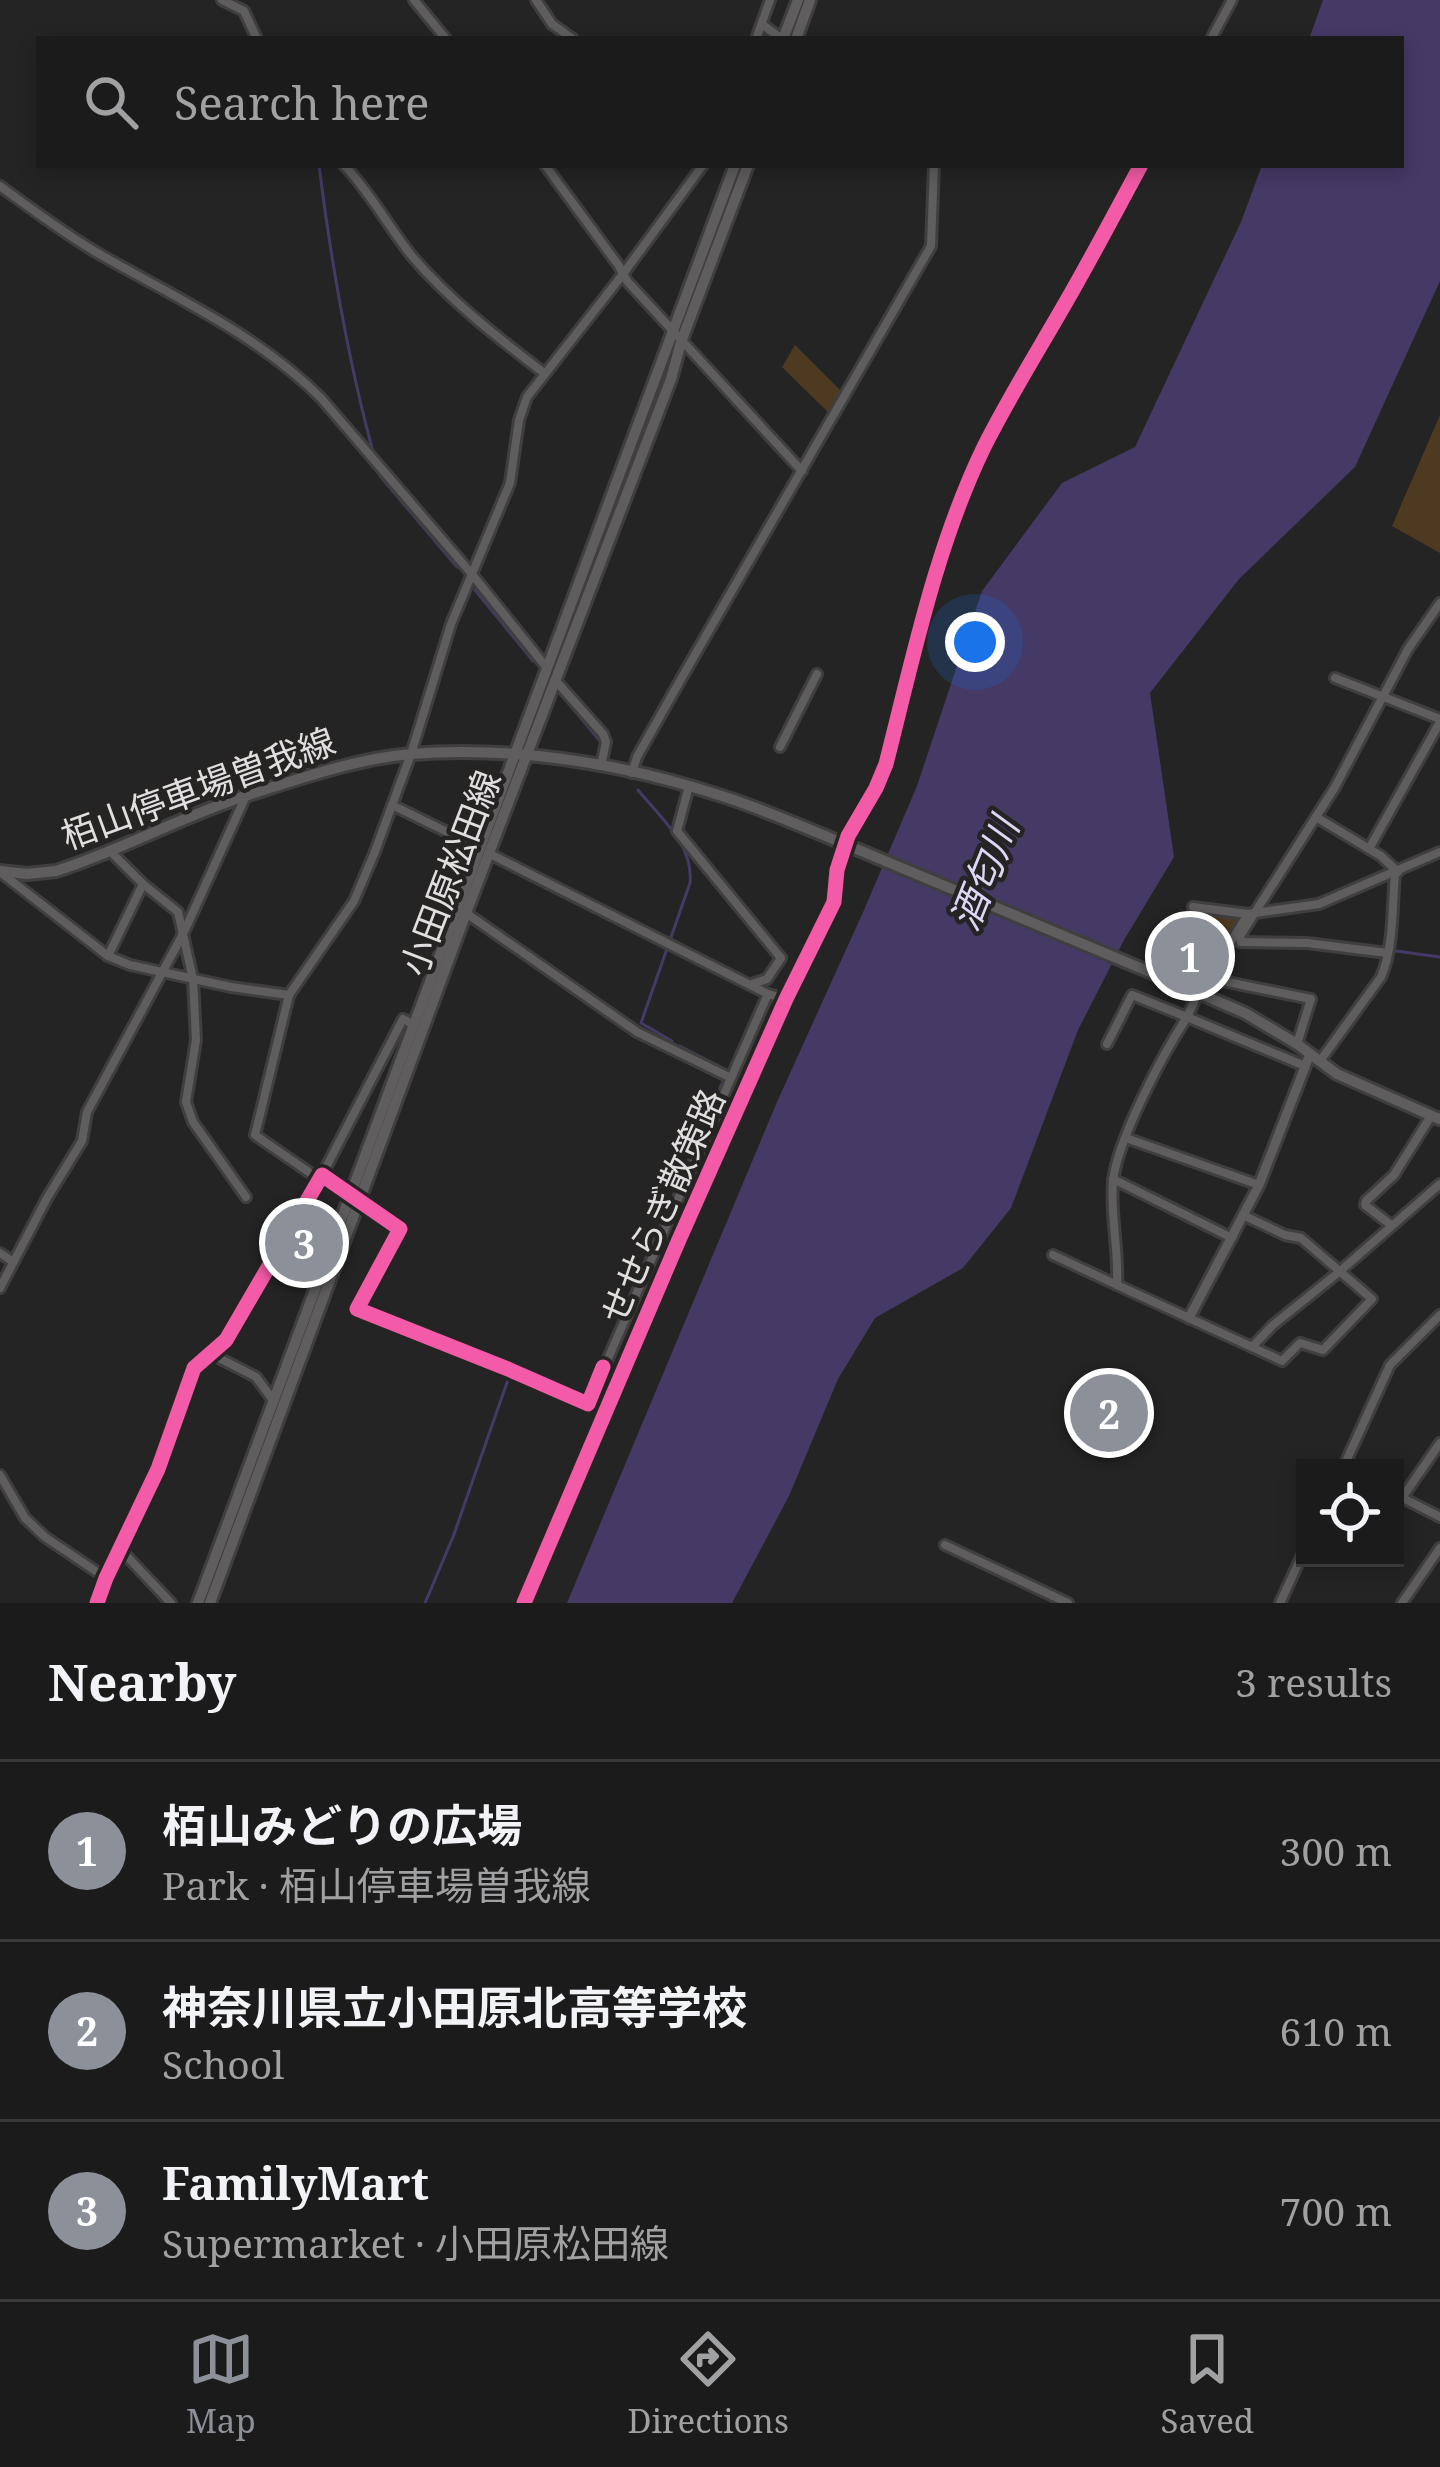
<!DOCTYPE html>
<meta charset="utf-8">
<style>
:root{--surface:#1c1b1b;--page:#252424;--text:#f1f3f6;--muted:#a0a1a3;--line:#3a393a;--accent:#8c9099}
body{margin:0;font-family:"Noto Serif","Noto Sans JP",serif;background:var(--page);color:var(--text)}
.controls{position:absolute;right:36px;bottom:36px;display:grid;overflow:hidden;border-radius:0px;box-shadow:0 6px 18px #0003}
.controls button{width:108px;height:108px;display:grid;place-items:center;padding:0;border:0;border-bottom:3px solid var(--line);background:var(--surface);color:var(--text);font:60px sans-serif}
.you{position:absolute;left:975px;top:642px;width:42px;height:42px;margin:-30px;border:9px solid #fff;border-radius:50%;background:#1a73e8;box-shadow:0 0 0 18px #1a73e833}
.badge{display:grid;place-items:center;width:78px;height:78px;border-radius:50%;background:var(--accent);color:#fff;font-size:39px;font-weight:700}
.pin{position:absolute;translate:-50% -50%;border:6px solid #fff;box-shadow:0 3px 12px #0006}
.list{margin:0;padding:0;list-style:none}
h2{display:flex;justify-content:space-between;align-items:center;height:156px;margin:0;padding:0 48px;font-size:51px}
h2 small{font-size:39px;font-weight:400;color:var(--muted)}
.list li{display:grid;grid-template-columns:78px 1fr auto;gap:36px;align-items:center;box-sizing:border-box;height:180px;padding:0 48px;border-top:3px solid var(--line)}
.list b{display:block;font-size:45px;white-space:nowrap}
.list p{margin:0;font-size:39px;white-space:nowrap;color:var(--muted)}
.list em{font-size:39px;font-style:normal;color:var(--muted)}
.icon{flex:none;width:66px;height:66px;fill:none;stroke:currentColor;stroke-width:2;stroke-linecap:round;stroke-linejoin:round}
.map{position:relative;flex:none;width:1440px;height:1603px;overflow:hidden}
.search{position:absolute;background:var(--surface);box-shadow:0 6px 18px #0003;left:36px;right:36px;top:36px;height:132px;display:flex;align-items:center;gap:30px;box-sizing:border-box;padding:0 42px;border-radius:0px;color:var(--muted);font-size:45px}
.sheet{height:696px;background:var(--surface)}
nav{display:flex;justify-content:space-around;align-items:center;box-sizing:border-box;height:168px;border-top:3px solid var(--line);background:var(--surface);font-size:33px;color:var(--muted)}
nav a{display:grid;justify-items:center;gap:6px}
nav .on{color:var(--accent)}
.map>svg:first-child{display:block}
</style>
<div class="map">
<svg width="1440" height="1603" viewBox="0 0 1440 1603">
<rect width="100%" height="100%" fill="#252424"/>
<g fill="#4e3a20">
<polygon points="795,345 843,393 831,415 782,367"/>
<polygon points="1440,415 1440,553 1392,526"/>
<polygon points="1187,909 1243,916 1200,985 1158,967"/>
</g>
<polygon fill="#453966" points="1323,0 1440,0 1440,281 1355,467 1239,579 1150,693 1174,857 1124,940 1078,1030 1011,1208 963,1268 875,1318 838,1379 789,1496 732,1603 567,1603 777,1102 864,910 917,786 982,591 1062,483 1135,447 1241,222 1262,165 1401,165 1401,39 1309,39"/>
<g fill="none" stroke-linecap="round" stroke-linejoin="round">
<g stroke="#453966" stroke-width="3">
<polyline points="240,13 252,39"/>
<path d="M319 165C331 261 347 355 372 448"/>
<polyline points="380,476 457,567"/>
<polyline points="475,590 533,661"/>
<polyline points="566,700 599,740"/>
<path d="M638 790C660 817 694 845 690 883L641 1023 672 1041"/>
<polyline points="1288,939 1308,939"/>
<polyline points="1389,950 1440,957"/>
<polyline points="680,1046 720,1067"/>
<polyline points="523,1368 580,1393 585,1394 589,1390 723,1081"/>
<polyline points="425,1603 453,1537 510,1374"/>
</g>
<defs>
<g id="minor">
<polyline points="222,0 244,11 257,39"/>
<polyline points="414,0 446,39"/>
<polyline points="536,0 552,24 573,39"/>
<polyline points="763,25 782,39"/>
<polyline points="756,39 770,0"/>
<polyline points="1211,39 1232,0"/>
<path d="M344 165C370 192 388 226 411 255 449 300 497 337 544 373"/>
<polyline points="545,165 619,266 627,281 802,471"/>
<path d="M0 186C33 210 66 235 101 255 178 299 258 335 321 398L471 573 547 668"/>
<polyline points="1335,678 1440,719"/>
<polyline points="556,681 603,734 606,742 601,766"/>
<polyline points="780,747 817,674"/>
<polyline points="632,773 637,757 681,679 931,246 934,165"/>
<polyline points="689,786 677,831 781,958 767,979 752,984"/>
<polyline points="392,805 480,848"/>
<polyline points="1316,817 1381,856 1398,872"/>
<path d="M848 836 876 788 886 764C913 658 936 546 984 447 1009 397 1038 351 1066 302 1092 257 1116 211 1141 165"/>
<polyline points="1369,849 1440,722"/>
<polyline points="109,850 143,884 178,912 193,979 196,1040 186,1102 193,1122 246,1197"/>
<polyline points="490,854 768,994 786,999"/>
<polyline points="0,872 108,956 130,965 231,987 289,995"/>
<polyline points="1193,907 1248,914 1319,904 1440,852"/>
<polyline points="466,913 637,1032 731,1078"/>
<polyline points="1387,953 1307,943 1241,942 1240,936 1335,787 1408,649 1440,603"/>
<polyline points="108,956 143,884"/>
<polyline points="1208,978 1311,999 1297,1044"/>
<polyline points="1203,987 1248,914"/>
<polyline points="1107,1044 1132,995 1187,1017 1195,1000"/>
<path d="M1320 1061 1381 977C1394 947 1392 907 1395 873"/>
<path d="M1305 1066 1187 1017C1163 1054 1118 1138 1113 1181 1110 1215 1119 1250 1117 1285L1252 1347 1273 1325 1339 1272 1440 1184"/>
<polyline points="1126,1138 1259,1185"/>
<polyline points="322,1175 403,1019 414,1025"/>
<polyline points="319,1179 255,1135 289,995 354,901 374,854 411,754 451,624 510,483 519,420 527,397 623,274 703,165"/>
<polyline points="1113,1179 1232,1238"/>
<polyline points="1245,1216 1285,1235 1301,1238 1372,1299 1323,1350 1300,1343 1282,1361 1252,1347"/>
<polyline points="1391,1225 1365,1205 1366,1201 1394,1175 1431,1116"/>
<polyline points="0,1253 13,1262"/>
<polyline points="1053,1255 1117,1285"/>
<polyline points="0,1288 47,1198 82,1141 87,1112 184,932 245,798"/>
<polyline points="213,1350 221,1359 256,1377 273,1400"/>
<polyline points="1343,1468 1390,1365 1440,1315"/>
<polyline points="0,1475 25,1518 45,1537 106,1578"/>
<polyline points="1395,1494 1440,1517"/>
<polyline points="1395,1508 1440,1443"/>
<polyline points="945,1545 1068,1603"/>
<polyline points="121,1550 171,1603"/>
<polyline points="1360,1560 1362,1558"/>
<polyline points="97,1603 106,1578 158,1469 194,1368 226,1340 322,1175 400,1229 357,1309 508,1369 588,1404 768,994"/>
<polyline points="524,1603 678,1242 786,999 834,902 840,862"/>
<polyline points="1280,1603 1305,1549"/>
<polyline points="1402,1603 1440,1548"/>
</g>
<polyline id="tertiary" points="1189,1318 1259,1185 1310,1054"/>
<g id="secondary">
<polyline points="783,39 798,0"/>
<polyline points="796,39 810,0"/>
<path d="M0 871 27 874 56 871C122 850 184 815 251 794 302 778 356 759 410 754 516 746 625 764 725 797 762 809 799 825 835 840"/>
<polyline points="1138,967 1245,1013 1297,1044 1337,1074 1439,1119 1440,1118"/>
<polyline points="198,1603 735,165"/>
<polyline points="210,1603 466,913 671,379 681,342 748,165"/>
</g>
</defs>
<use href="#minor" stroke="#403f3f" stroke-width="14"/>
<use href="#tertiary" stroke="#403f3f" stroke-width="15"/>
<use href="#secondary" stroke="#403f3f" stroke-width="16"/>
<use href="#minor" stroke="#5f5d5e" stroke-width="8"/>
<use href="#tertiary" stroke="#5f5d5e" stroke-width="9"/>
<use href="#secondary" stroke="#5f5d5e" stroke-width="10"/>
<defs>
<polyline id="secondary-bridge" points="835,840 1138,967"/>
</defs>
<use href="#secondary-bridge" stroke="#403f3f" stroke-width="16" stroke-linecap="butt"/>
<use href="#secondary-bridge" stroke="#5f5d5e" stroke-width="10"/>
<defs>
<g id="cycleway">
<polyline points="97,1603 106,1578 158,1469 194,1368 226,1340 322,1175 400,1229 357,1309 508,1369 588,1404 603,1367"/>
<path d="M524 1603 678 1242 786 999 834 902 837 870 848 836 876 788 886 764C913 658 936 546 984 447 1009 397 1038 351 1066 302 1092 257 1116 211 1141 165"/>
</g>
</defs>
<use href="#cycleway" stroke="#262323" stroke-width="22"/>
<use href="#cycleway" stroke="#f35aa7" stroke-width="15"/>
</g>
<g text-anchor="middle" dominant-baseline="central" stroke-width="9" stroke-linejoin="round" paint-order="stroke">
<g font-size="36" fill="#e0dede" stroke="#262323">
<text transform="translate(198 788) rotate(-20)">栢山停車場曽我線</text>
<text transform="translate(450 873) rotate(-69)">小田原松田線</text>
<text transform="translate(662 1206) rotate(-66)">せせらぎ散策路</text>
</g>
<g font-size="39" font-style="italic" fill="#ddd7f7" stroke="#262323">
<text transform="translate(983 873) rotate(-68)">酒匂川</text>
</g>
</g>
</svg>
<div class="controls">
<button><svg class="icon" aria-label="locate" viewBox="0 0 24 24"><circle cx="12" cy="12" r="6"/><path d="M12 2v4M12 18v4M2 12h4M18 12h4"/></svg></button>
</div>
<div class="you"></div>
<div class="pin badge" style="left:1190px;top:956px">1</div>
<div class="pin badge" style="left:1109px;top:1413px">2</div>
<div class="pin badge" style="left:304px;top:1243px">3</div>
<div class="search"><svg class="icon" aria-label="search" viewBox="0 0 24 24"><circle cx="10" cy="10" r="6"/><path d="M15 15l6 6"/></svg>Search here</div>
</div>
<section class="sheet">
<h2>Nearby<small>3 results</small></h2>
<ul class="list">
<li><span class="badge">1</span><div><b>栢山みどりの広場</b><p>Park · 栢山停車場曽我線</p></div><em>300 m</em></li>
<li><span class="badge">2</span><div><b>神奈川県立小田原北高等学校</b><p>School</p></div><em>610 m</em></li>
<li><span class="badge">3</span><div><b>FamilyMart</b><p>Supermarket · 小田原松田線</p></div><em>700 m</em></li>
</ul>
</section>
<nav>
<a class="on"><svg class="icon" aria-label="map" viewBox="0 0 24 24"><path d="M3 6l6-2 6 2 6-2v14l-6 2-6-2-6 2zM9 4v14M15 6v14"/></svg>Map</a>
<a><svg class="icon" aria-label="directions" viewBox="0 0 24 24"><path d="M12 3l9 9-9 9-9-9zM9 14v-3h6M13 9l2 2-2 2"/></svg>Directions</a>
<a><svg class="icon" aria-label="saved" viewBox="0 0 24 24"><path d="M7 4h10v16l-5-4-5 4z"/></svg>Saved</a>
</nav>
